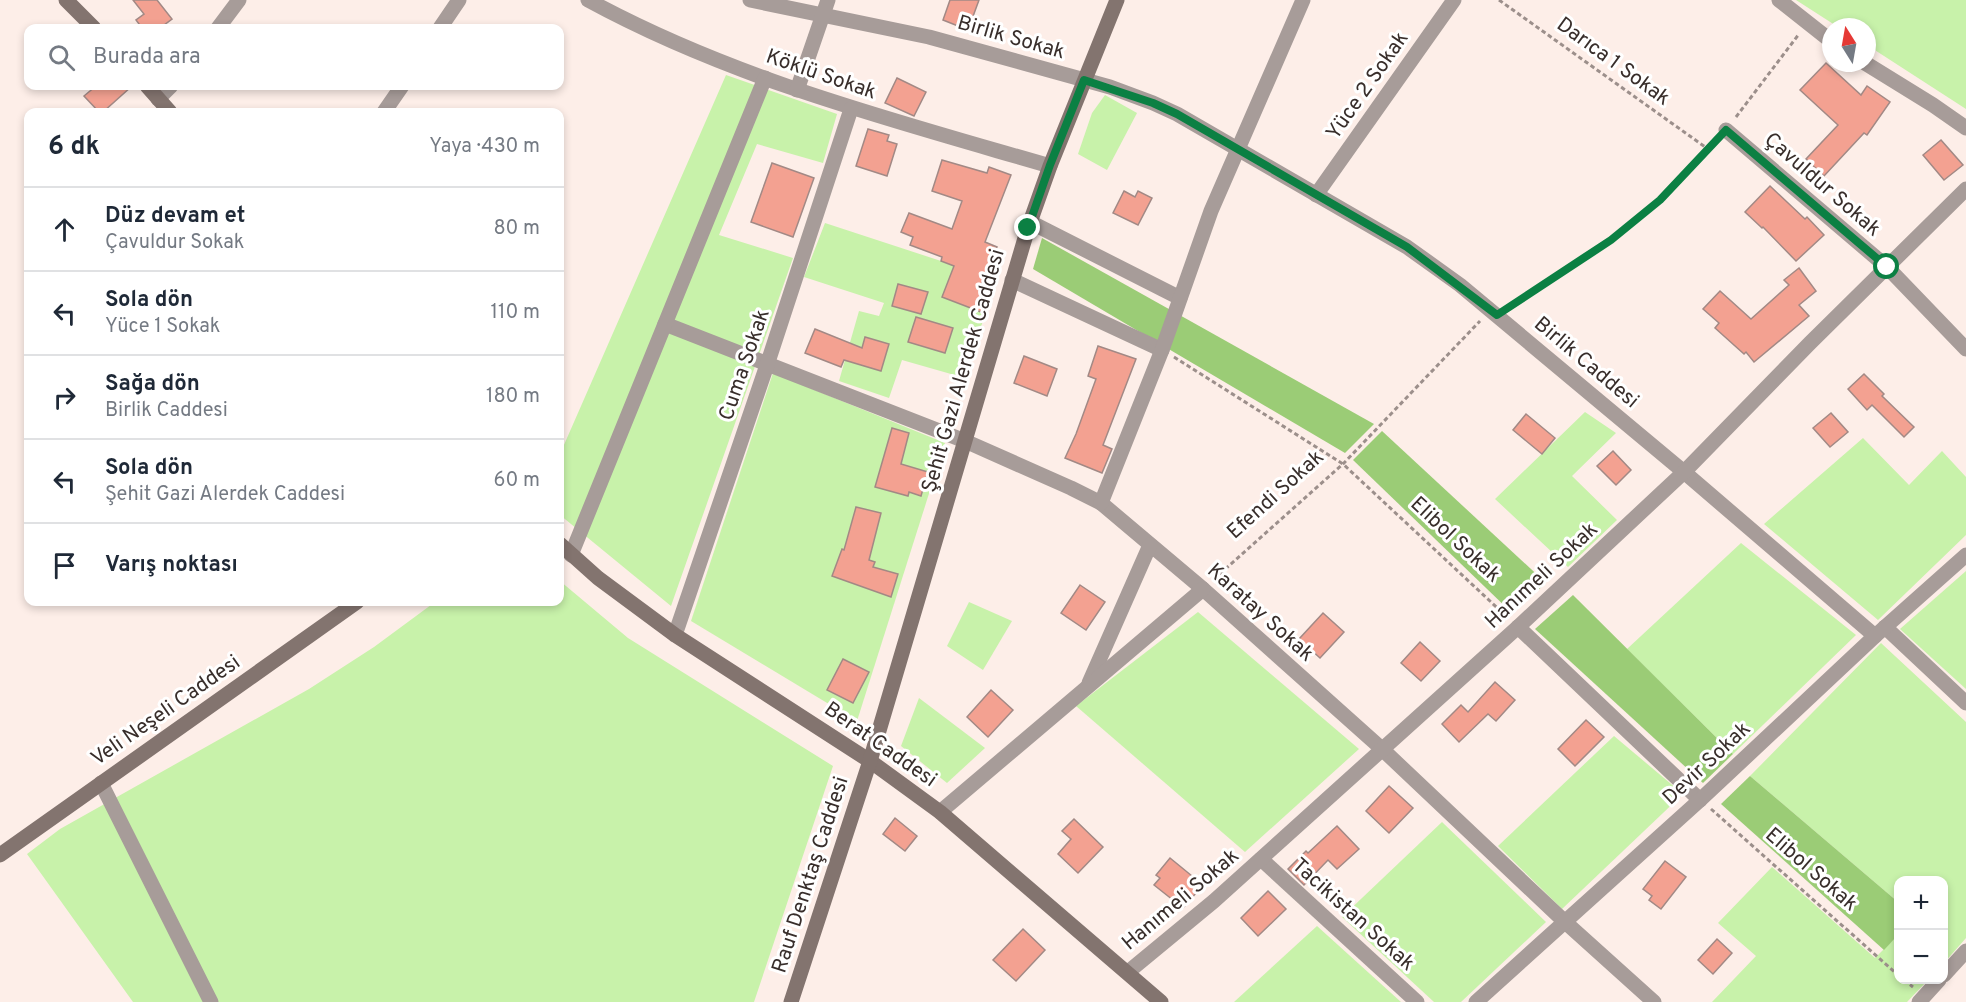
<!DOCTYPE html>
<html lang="tr">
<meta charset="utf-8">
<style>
:root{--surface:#fff;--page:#f6f6f7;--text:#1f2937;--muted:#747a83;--line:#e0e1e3}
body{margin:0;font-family:Overpass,sans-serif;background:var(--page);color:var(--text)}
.controls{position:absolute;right:18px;bottom:18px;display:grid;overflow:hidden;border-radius:12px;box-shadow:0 3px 9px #0003}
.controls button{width:54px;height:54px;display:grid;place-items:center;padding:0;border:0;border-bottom:2px solid var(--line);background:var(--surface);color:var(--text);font:30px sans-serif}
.compass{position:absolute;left:1822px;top:18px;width:54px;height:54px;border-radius:50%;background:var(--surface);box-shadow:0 3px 9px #0003;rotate:349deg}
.stop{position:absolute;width:18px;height:18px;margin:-14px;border:4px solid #0b8043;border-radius:50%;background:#fff}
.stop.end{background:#0b8043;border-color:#fff;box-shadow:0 2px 6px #0008}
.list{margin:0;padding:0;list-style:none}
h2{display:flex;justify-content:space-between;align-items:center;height:78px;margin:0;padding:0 24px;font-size:26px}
h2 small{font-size:20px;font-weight:400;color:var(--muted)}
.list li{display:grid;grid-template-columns:39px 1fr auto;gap:18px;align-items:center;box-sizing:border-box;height:84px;padding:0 24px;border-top:2px solid var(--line)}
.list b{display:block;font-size:22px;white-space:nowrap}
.list p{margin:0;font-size:20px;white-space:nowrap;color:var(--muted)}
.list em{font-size:20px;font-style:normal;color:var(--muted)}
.icon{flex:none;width:33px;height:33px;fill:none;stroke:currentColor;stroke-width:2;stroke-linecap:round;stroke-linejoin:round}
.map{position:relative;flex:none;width:1966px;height:1002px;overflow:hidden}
.search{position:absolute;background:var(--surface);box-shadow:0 3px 9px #0003;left:24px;top:24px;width:540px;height:66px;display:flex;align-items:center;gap:15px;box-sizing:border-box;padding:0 21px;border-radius:12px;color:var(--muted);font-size:22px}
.panel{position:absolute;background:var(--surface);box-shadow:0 3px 9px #0003;left:24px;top:108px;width:540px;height:498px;border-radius:12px}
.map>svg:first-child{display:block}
</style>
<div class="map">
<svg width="1966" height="1002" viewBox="0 0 1966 1002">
<rect width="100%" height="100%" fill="#fdeee8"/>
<g fill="#c8f2aa">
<polygon points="1796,0 1966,0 1966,109 1867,45 1867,27 1838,27"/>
<polygon points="726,75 837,114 823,163 757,144 719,235 793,258 671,606 560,515 560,454"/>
<polygon points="1105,95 1137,113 1107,170 1078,154 1092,113"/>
<polygon points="825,223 996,279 965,378 902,360 889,398 839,381 859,311 879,316 884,303 804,277"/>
<polygon points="773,373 945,443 857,721 691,621"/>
<polygon points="1585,412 1616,433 1572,476 1617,520 1568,567 1495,499"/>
<polygon points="1863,438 1909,485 1942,451 1966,477 1966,535 1878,620 1764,524"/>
<polygon points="1741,543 1856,635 1733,754 1627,649"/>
<polygon points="1966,571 1966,689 1900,629"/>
<polygon points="560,581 628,638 833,766 754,1002 133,1002 27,854 60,829 309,689 374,647 435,602 560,602"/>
<polygon points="969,602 1012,621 983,670 947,646"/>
<polygon points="1198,612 1359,749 1245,852 1076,706"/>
<polygon points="1881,643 1966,722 1966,938 1944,963 1944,880 1898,880 1898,902 1750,776"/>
<polygon points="919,698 985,748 947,783 901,746"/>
<polygon points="1614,736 1683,794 1562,909 1498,846"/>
<polygon points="1442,822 1546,922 1461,1002 1434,1002 1342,917"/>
<polygon points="1772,867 1875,958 1898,935 1898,980 1928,980 1907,1002 1712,1002 1756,956 1718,923"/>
<polygon points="1317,926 1401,1002 1234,1002"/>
</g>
<g fill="#9bcc76">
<polygon points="1042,238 1374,424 1345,453 1033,269"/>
<polygon points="1382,431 1546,583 1512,613 1353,460"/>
<polygon points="1573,595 1733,754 1703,783 1535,629"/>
<polygon points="1750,776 1898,902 1898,935 1884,950 1721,804"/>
</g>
<g fill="#f3a191" stroke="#a28985" stroke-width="1.5">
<polygon points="133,0 157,0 172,19 160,28 142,28 136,20 144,14"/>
<polygon points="950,0 979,0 968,30 943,20"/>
<polygon points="1826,63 1861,95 1867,86 1890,102 1867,135 1864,133 1824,176 1806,159 1838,125 1800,90"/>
<polygon points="897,78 926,92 914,116 885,103"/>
<polygon points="96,86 132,86 103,112 99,112 84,96"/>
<polygon points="868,129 889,135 887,141 897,144 887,176 856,166"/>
<polygon points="1941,140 1963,165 1944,180 1923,155"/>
<polygon points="942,160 987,173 989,167 1011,175 985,242 997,247 982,283 991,287 981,312 942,297 954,266 941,261 942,257 910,245 913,237 901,232 909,213 952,229 962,201 932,191"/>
<polygon points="772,163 814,178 793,237 751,222"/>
<polygon points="1770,186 1805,219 1807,217 1824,235 1796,261 1763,227 1762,228 1745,212"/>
<polygon points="1124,191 1135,197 1138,191 1152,198 1138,225 1113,213"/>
<polygon points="1799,268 1816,291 1799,305 1809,316 1754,362 1746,352 1744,354 1715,328 1719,323 1703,309 1720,291 1751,319 1789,285 1784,280"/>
<polygon points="898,284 928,292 921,314 892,306"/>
<polygon points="916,317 953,328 945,353 908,342"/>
<polygon points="815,329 862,348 865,337 889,344 881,371 844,360 841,367 805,353"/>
<polygon points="1098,346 1136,359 1103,445 1112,449 1102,473 1065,458 1076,434 1096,379 1088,376"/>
<polygon points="1024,356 1057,369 1047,396 1014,383"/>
<polygon points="1864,374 1884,394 1882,396 1914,427 1904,437 1872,405 1867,410 1848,389"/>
<polygon points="1831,413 1848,432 1830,447 1813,428"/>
<polygon points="1526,414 1555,438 1542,454 1513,430"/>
<polygon points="892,428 909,433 901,464 928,472 921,496 909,492 908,496 875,487"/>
<polygon points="1613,451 1631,470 1616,485 1597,466"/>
<polygon points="856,507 881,513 869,560 875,562 873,567 898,574 891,597 832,576 842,549 844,550"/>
<polygon points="1080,585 1105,602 1086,630 1061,613"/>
<polygon points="1323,613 1344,632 1320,658 1299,639"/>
<polygon points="1420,642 1440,661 1421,681 1401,663"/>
<polygon points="843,659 869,672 853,703 827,690"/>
<polygon points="1495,682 1515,700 1496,721 1488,714 1459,742 1442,724 1461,705 1468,712"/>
<polygon points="991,690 1013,710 988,737 967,717"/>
<polygon points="1586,720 1604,737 1575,766 1558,749"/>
<polygon points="1389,786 1413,808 1389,833 1366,811"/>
<polygon points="895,818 917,836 905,851 883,834"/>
<polygon points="1074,819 1103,847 1078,873 1058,854 1071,839 1062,831"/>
<polygon points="1337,826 1359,849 1337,869 1328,860 1304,885 1288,869 1306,851 1308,853"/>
<polygon points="1170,858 1203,885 1183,908 1154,885 1160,878 1156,875"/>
<polygon points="1665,861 1686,877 1661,909 1649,900 1652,896 1643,889"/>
<polygon points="1268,891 1286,909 1258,936 1241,918"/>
<polygon points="1023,929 1045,950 1016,981 993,960"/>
<polygon points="1717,939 1732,953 1713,974 1698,960"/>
</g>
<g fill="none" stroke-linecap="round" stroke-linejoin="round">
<g stroke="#9c8f8b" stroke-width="3" stroke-dasharray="4.5 3" stroke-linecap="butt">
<polyline points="1499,0 1708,149"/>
<polyline points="1736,117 1799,34"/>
<polyline points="1510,306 1611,240 1660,200 1717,140"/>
<polyline points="1174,357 1343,464 1506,616"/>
<polyline points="1214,579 1343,464 1480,321"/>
<polyline points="1711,809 1898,975"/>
<polyline points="1904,980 1913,987"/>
</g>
<g stroke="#a79c99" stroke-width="15">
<path d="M588 0C733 79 892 120 1050 166"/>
<polyline points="750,0 929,37 1110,87 1153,103 1177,114 1407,247 1460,285 1684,472 1875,636"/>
<polyline points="1779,0 1831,41"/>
<polyline points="218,28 239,0"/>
<polyline points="440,28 459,0"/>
<polyline points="1865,63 1933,105 1966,128"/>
<polyline points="797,90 828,0"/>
<polyline points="158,99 171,86"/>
<polyline points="384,112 402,86"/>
<polyline points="1726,130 1887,267 1966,349"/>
<polyline points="1316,195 1454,0"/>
<polyline points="1030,222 1180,298"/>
<polyline points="1012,280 1162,350"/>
<polyline points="665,324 965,441 1071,488 1101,503 1203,589 1382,749 1564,921 1654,1002"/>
<polyline points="1101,503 1162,350 1211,211 1303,0"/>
<polyline points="571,555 765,78"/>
<polyline points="1518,627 1700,800"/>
<polyline points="1885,627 1966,703"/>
<polyline points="675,635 767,365 851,109"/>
<polyline points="1089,683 1150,545"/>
<polyline points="101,783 211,1002"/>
<polyline points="940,812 1203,589"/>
<polyline points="1261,859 1417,1002"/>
<polyline points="1128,972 1214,901 1518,627 1684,472 1810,343 1966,189"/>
<polyline points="1944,975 1966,951"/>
<polyline points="1476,1002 1700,800 1875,636 1966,555"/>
<polyline points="1919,1002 1939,980"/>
</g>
<g stroke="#83746f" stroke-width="15">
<polyline points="66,0 94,28"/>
<polyline points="147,86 170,112"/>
<polyline points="560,544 598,578 675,635 870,761 940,812 1161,1002"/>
<polyline points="0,855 357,602"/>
<polyline points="791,1002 870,761 1028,228 1050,166 1117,0"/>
</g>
</g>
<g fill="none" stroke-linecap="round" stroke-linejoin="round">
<polyline stroke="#0b8043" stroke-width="8" points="1028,228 1050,165 1084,80 1153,103 1177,114 1407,247 1497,315 1611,240 1660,200 1726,130 1887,267"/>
</g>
<g text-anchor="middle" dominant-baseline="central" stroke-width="6" stroke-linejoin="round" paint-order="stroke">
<g font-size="21" fill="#382e2b" stroke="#fff">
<text transform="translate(1011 38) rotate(16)">Birlik Sokak</text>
<text transform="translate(1613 62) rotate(36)">Darıca 1 Sokak</text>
<text transform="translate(821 75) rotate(19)">Köklü Sokak</text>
<text transform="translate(1368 86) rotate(-55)">Yüce 2 Sokak</text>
<text transform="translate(1822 185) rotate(41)">Çavuldur Sokak</text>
<text transform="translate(1586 363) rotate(40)">Birlik Caddesi</text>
<text transform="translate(745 365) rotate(-71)">Cuma Sokak</text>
<text transform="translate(964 371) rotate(-74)">Şehit Gazi Alerdek Caddesi</text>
<text transform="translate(1276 495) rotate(-42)">Efendi Sokak</text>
<text transform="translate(1455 540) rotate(43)">Elibol Sokak</text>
<text transform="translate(1542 576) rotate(-43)">Hanımeli Sokak</text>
<text transform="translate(1260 613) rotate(42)">Karatay Sokak</text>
<text transform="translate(166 711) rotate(-35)">Veli Neşeli Caddesi</text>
<text transform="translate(880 745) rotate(35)">Berat Caddesi</text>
<text transform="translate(1707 764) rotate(-43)">Devir Sokak</text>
<text transform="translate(1811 870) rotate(41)">Elibol Sokak</text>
<text transform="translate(811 875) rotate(-72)">Rauf Denktaş Caddesi</text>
<text transform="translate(1181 900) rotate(-40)">Hanımeli Sokak</text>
<text transform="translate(1353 915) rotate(42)">Tacikistan Sokak</text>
</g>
</g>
</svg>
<div class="controls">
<button>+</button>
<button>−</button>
</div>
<svg class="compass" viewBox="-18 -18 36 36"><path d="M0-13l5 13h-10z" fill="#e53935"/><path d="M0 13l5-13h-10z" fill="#747a83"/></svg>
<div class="stop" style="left:1887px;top:267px"></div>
<div class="stop end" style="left:1028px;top:228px"></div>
<div class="search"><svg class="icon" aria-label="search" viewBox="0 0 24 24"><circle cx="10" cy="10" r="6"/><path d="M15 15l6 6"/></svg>Burada ara</div>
<section class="panel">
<h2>6 dk<small>Yaya · 430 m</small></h2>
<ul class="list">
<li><svg class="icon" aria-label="ahead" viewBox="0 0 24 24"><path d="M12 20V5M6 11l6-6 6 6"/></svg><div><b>Düz devam et</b><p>Çavuldur Sokak</p></div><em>80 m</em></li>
<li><svg class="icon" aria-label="left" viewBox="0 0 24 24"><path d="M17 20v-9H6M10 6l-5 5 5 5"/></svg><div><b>Sola dön</b><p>Yüce 1 Sokak</p></div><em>110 m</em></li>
<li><svg class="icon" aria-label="right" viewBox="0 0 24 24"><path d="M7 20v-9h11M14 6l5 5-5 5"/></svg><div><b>Sağa dön</b><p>Birlik Caddesi</p></div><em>180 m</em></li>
<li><svg class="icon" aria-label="left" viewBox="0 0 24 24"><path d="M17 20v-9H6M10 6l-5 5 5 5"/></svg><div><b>Sola dön</b><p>Şehit Gazi Alerdek Caddesi</p></div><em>60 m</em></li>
<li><svg class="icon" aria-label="arrive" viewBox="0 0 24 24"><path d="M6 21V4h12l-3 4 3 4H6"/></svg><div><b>Varış noktası</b></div></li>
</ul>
</section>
</div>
